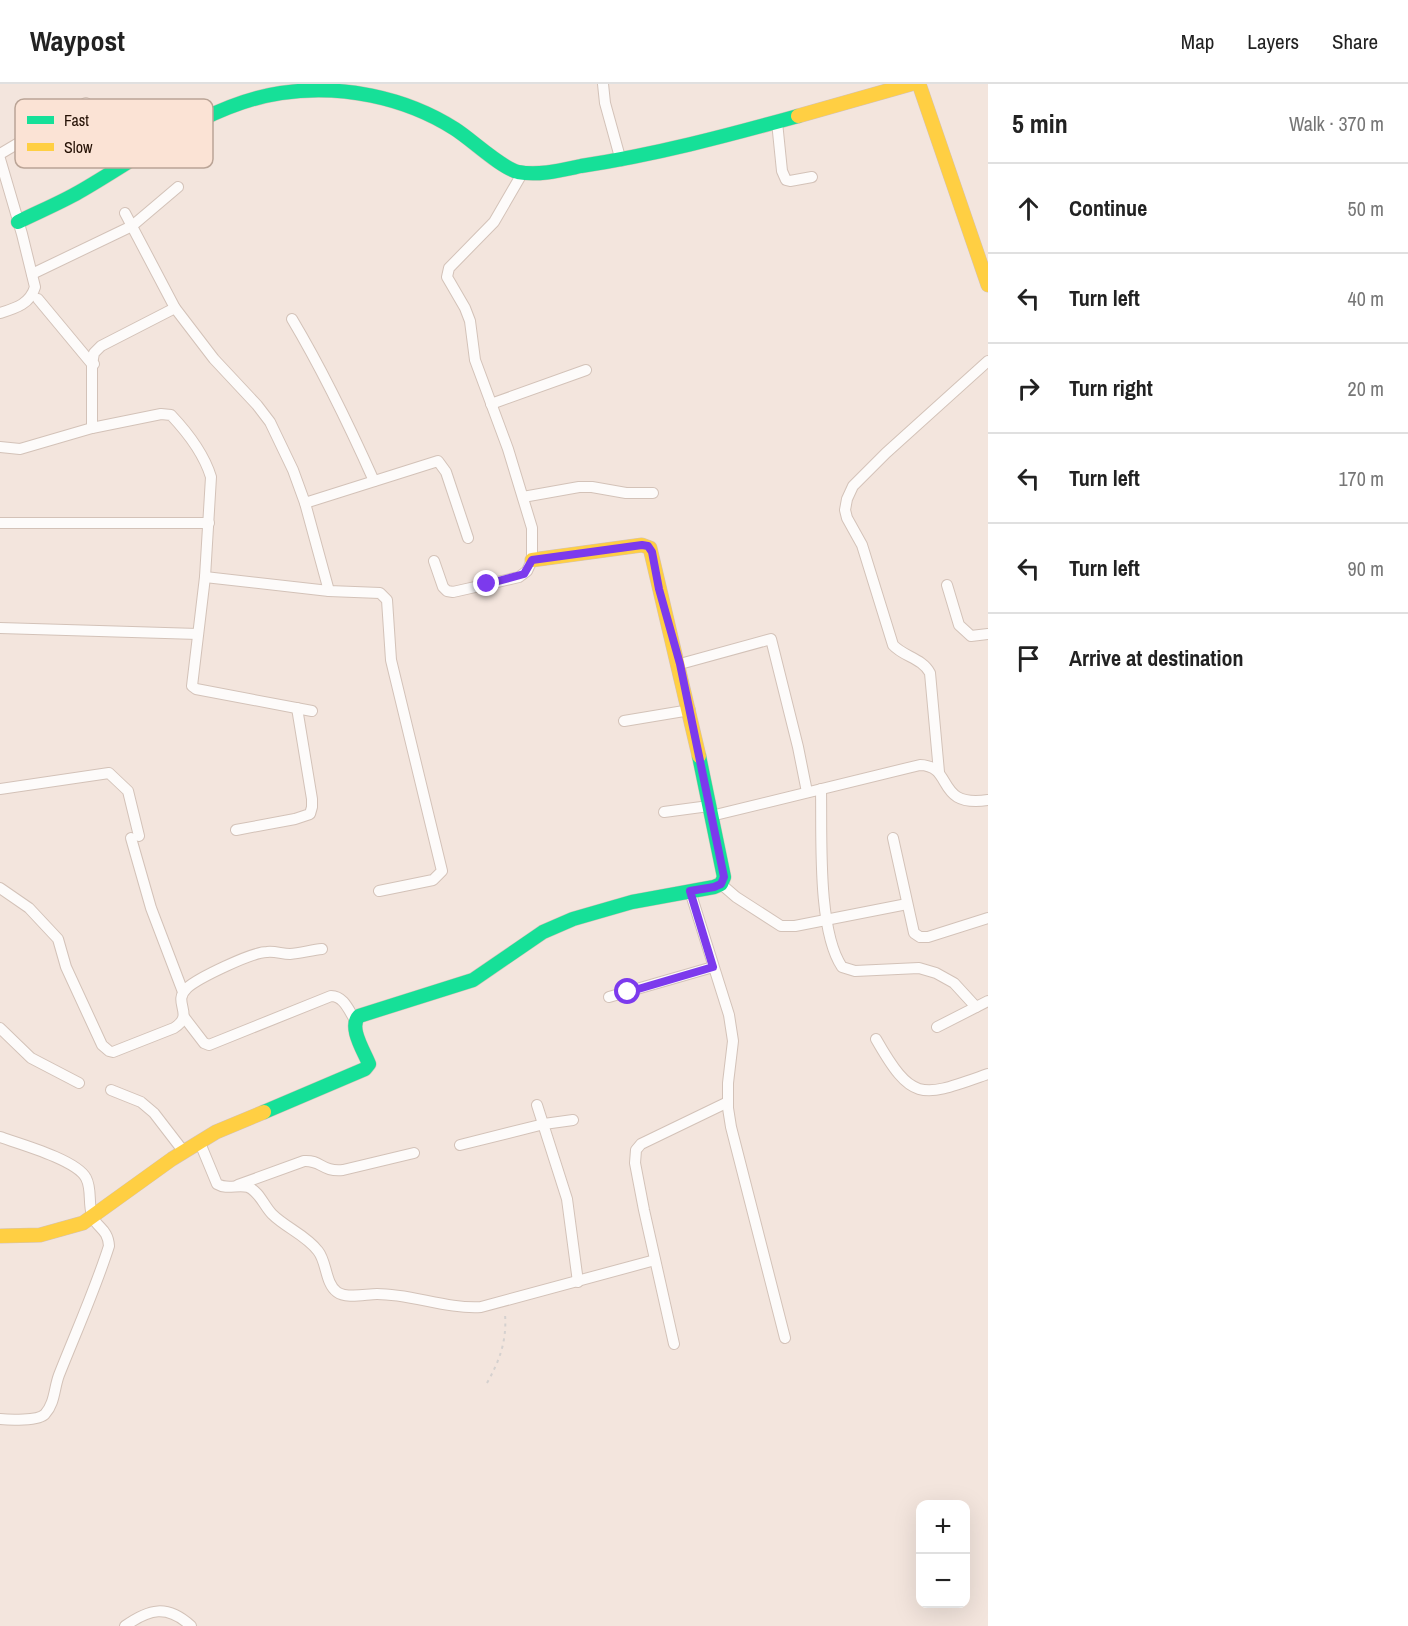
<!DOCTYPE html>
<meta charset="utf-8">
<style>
:root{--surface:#fff;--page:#f2f2f2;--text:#222;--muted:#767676;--line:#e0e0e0}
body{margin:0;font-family:"Archivo Narrow",sans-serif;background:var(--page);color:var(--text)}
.controls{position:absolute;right:18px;bottom:18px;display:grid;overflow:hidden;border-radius:12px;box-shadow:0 6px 24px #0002}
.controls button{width:54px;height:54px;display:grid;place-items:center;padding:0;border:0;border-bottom:2px solid var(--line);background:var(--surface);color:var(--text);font:30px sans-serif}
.stop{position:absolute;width:18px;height:18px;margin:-14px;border:4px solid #7c3aed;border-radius:50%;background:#fff}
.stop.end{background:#7c3aed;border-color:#fff;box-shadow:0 2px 6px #0008}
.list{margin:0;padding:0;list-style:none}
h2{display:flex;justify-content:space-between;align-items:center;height:78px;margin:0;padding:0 24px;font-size:26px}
h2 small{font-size:20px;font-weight:400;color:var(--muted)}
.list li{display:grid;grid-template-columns:39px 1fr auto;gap:18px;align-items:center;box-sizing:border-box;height:90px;padding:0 24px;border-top:2px solid var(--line)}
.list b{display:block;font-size:22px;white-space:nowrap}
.list em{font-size:20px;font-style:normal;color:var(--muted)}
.icon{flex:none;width:33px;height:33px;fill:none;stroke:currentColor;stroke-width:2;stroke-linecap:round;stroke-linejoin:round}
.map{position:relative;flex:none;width:988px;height:1542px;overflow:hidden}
header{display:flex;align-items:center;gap:36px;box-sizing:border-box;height:84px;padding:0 30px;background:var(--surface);border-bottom:2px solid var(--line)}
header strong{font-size:28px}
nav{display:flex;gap:33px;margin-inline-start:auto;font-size:21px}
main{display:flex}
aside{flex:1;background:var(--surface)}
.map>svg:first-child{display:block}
</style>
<header>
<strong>Waypost</strong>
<nav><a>Map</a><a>Layers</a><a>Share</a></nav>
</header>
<main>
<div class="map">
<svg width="988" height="1542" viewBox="0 0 988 1542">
<rect width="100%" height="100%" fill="#f3e5dd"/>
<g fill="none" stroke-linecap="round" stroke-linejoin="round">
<defs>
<g id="street">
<polyline points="603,0 605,19 621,77"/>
<polyline points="777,38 782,87 786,96 790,97 812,93"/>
<polyline points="0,70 86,19"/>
<path d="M0 75 22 150 35 203C30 220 16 224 0 229"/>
<polyline points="125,129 175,224 214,275 257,321 270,338 293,386 305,419 329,507"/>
<polyline points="32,190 132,142 178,103"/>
<polyline points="38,215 92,280 94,280"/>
<path d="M292 235C323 287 349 341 374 397"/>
<polyline points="491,320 586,286"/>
<polyline points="92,344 92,280 94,269 101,262 175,224"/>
<path d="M0 363 20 365 92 344 161 330 171 331C188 349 204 370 211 393L205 493 192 602 196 605 312 627"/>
<polyline points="523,413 579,403 592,403 626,409 653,409"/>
<polyline points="305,419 438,377 446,388 468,454"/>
<polyline points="0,439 209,439"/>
<polyline points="434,477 443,503 447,507 453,508 519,493 527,487 532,476 532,444 508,365 475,276 470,237 465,224 447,193 449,184 494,138 523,88"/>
<polyline points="205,493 329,507 380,509 387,516 391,576 442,787 433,796 379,807"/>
<polyline points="947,501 959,541 971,552 988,550"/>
<polyline points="0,544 198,550"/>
<polyline points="680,580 771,555 798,663 807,708"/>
<polyline points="624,637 690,626"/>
<path d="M939 688 930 589C922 574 904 573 893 561L862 461 847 434 845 426 847 415 853 402 886 369 988 277"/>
<polyline points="0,705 109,689 128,707 139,752"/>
<path d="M821 705C822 751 817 846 842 883L855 887 919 884 936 889 954 899 976 923"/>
<polyline points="664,728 709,722"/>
<path d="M711 732 920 681C955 682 934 724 988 716"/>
<polyline points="236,746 295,735 310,730 312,723 312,715 297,624"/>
<polyline points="131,754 151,824 183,908"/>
<polyline points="893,754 914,849 920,853 928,853 988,834"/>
<polyline points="721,800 736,813 781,842 795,842 907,820"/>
<path d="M0 804 29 824 58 855 66 883 102 961 109 967 113 968 174 944C196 930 171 919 187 904 198 894 252 868 267 868 275 867 282 870 290 870 301 869 312 866 322 865"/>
<polyline points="690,807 729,931 733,957 728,999 728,1024 731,1043 785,1254"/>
<polyline points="609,913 713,883"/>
<path d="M184 933 204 959 209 961 331 912C344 912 349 927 355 936"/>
<polyline points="937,943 988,917"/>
<polyline points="0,944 31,974 79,999"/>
<path d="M876 955C913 1020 922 1013 988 990"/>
<polyline points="111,1006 141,1018 154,1029 184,1068"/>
<polyline points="537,1021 567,1115 578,1198"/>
<path d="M0 1053C20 1060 77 1076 86 1094 92 1105 88 1119 92 1131 96 1144 108 1144 109 1162 95 1206 76 1248 59 1291 54 1304 55 1319 45 1330 39 1337 9 1336 0 1335"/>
<path d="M200 1059 217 1100C227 1106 238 1100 248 1103 259 1107 264 1122 272 1130 286 1144 306 1151 318 1167 327 1178 325 1199 337 1208 346 1215 366 1210 377 1210 412 1210 446 1225 481 1223L655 1176"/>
<polyline points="460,1061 544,1040 573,1036"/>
<path d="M238 1101 304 1077C322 1076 321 1088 343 1086L414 1069"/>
<polyline points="674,1260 644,1126 635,1079 636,1066 641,1060 728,1018"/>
<path d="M125 1542C149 1525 167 1520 191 1542"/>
</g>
<g id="fast">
<path d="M18 138C38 128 60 119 79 108 142 72 207 20 281 9 340 0 405 13 455 45 471 55 501 84 518 88 539 92 562 86 581 82 654 71 726 52 798 32"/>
<path d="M264 1028 365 985 369 980C364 967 348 943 359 932L473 896 543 848 573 835 632 818 714 803 721 800 724 793 699 672"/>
</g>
<g id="slow">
<polyline points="919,0 988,201"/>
<polyline points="798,32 911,0"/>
<polyline points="532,476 642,461 650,464 699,672"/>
<polyline points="0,1152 40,1151 83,1139 172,1075 216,1048 264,1028"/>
</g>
</defs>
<use href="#street" stroke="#d3c2b8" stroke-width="12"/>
<use href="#fast" stroke="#d3c2b8" stroke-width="15"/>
<use href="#slow" stroke="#d3c2b8" stroke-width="15"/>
<path stroke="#d5d1cf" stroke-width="2" stroke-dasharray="3 4.5" stroke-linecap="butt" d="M487 1299C500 1276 507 1256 505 1230"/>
<use href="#street" stroke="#fdfbfa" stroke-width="10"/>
<use href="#fast" stroke="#16e098" stroke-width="14"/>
<use href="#slow" stroke="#ffcf43" stroke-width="14"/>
</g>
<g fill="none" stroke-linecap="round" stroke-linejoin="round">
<polyline stroke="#7c3aed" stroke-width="8" points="487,500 524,490 532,476 642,461 648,462 652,468 659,505 680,580 724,793 721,800 714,803 690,807 713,883 628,908"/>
</g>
<rect x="15" y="15" width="198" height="69" rx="9" fill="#fbe3d5" stroke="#baa496" stroke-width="1.5"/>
<rect x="27" y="32" width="27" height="8" fill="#16e098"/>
<rect x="27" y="59" width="27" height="8" fill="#ffcf43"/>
<g font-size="16" fill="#241004">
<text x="64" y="42">Fast</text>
<text x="64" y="69">Slow</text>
</g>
</svg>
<div class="controls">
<button>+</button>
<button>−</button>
</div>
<div class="stop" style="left:628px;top:908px"></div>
<div class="stop end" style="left:487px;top:500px"></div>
</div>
<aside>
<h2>5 min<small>Walk · 370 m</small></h2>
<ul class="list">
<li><svg class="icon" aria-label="ahead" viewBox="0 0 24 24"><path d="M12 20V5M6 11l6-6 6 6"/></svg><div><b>Continue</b></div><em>50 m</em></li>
<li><svg class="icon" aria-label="left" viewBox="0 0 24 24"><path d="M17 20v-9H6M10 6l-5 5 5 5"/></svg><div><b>Turn left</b></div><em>40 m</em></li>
<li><svg class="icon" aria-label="right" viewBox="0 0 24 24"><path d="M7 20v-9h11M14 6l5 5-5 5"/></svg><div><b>Turn right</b></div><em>20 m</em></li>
<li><svg class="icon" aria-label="left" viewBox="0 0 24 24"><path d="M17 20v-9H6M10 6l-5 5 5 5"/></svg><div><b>Turn left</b></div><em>170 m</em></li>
<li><svg class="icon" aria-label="left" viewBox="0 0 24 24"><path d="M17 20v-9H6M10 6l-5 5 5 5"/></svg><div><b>Turn left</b></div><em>90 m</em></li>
<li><svg class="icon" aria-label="arrive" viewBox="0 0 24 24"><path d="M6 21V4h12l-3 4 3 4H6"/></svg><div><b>Arrive at destination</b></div></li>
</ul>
</aside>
</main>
